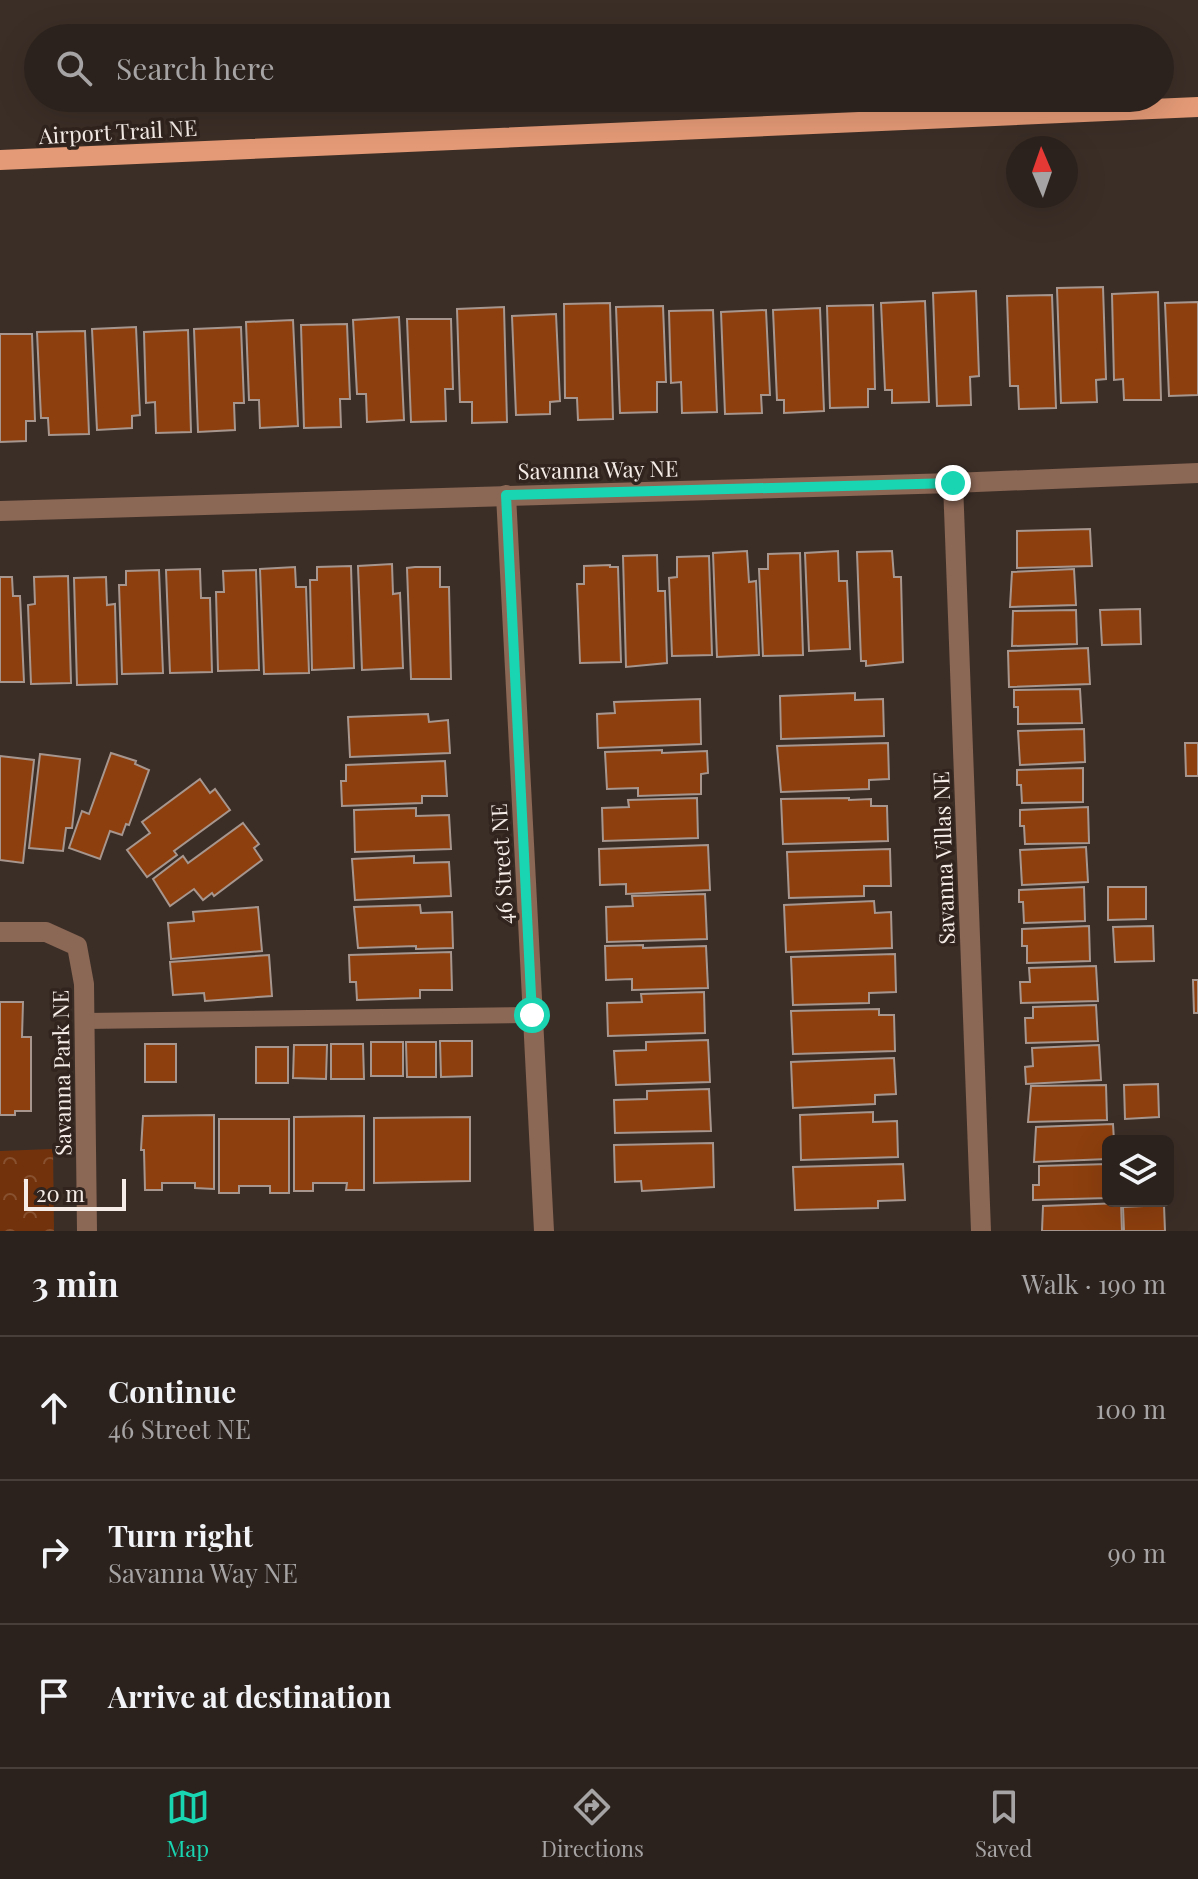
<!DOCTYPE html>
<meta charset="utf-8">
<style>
:root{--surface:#2c221d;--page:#342a26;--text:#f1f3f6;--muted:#a6a4a4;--line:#483f3b;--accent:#19d5b2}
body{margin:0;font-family:"Playfair Display",serif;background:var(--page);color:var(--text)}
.controls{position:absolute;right:24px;bottom:24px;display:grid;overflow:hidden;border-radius:12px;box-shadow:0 8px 32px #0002}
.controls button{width:72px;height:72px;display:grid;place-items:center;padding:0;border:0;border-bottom:2px solid var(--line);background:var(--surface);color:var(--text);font:40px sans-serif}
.compass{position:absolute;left:1006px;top:136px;width:72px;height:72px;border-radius:50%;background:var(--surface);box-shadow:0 8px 32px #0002;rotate:358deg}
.scale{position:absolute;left:24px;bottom:20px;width:102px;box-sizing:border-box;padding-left:8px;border:4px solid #f6ede8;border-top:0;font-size:22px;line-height:28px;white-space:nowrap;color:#f6ede8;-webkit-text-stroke:6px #31241e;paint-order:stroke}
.stop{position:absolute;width:24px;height:24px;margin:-18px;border:6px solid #19d5b2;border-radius:50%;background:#fff}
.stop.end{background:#19d5b2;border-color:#fff;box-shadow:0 2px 8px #0008}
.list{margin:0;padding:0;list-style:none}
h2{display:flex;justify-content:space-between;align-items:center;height:104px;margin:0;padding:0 32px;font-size:34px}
h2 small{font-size:26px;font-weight:400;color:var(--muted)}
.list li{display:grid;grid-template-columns:52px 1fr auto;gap:24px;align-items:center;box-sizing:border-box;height:144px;padding:0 32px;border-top:2px solid var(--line)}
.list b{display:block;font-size:30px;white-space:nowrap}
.list p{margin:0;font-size:26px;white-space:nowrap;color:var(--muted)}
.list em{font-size:26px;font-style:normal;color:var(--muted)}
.icon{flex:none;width:44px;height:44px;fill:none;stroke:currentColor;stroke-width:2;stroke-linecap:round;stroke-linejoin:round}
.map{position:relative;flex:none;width:1198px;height:1231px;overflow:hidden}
.search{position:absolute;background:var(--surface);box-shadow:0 8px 32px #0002;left:24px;right:24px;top:24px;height:88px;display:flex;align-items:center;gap:20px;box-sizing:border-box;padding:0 28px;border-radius:44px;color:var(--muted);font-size:30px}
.sheet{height:536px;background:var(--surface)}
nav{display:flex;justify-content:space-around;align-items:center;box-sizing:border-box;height:112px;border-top:2px solid var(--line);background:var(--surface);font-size:22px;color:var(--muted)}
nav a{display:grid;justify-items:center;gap:4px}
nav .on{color:var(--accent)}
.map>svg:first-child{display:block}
</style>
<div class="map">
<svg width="1198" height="1231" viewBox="0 0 1198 1231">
<defs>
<pattern id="forest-crowns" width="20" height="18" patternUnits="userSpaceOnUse" patternTransform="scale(2)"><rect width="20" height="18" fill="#72320b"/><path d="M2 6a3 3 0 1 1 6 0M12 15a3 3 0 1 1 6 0" fill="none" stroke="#87502f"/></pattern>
</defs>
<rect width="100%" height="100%" fill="#3b2e27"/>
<polygon fill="url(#forest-crowns)" points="53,1149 54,1231 0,1231 0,1151"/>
<g fill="#8d3f0e" stroke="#a6968e" stroke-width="2">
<polygon points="1103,287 1106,379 1096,380 1097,402 1061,403 1057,288"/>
<polygon points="976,291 979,376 970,377 971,405 937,406 933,293"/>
<polygon points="1158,292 1161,400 1124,400 1123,379 1114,380 1112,294"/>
<polygon points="1052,295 1056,408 1019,409 1018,386 1010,386 1007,296"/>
<polygon points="925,301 929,402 892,403 892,390 885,390 881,303"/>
<polygon points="1198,302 1198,395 1169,396 1165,303"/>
<polygon points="610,303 613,419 578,420 577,398 565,398 564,304"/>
<polygon points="873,305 875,389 868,389 868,407 830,408 827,306"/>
<polygon points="663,306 666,382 657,382 657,412 620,413 616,307"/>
<polygon points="504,307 507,422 472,423 472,402 460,402 457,309"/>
<polygon points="820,308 824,411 784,413 784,400 777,400 773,310"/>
<polygon points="713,310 717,412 682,413 681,382 671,383 669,311"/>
<polygon points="766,310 770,395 761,395 762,413 725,414 721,312"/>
<polygon points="556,314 560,401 550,402 550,414 516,415 512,316"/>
<polygon points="399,317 404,420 367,422 366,394 357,394 353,320"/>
<polygon points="407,319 451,319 453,389 445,389 446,421 411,422"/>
<polygon points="293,320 298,426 260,428 259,400 249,400 246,322"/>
<polygon points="347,324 350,399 340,399 341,427 304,428 301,325"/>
<polygon points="136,327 140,415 132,416 132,428 97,430 92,329"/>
<polygon points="241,327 244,403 234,403 235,430 198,432 194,329"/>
<polygon points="188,330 191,432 156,433 155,402 146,403 144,332"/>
<polygon points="85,331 89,434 49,435 48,418 41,418 37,332"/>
<polygon points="0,334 32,334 35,421 26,421 26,441 0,442"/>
<polygon points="1090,529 1092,566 1017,568 1017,531"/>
<polygon points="747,551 749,582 756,581 759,655 717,657 713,553"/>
<polygon points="838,551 839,581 847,581 850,649 809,651 805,553"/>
<polygon points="892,551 894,577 901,577 903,662 866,666 866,661 861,661 857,552"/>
<polygon points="800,553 803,655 763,656 759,569 768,569 768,554"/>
<polygon points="657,555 658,591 665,591 667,663 626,667 623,556"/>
<polygon points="709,556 712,655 672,656 669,578 677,577 677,557"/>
<polygon points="392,564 393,594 400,593 403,668 362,670 358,566"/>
<polygon points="610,565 610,567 618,567 621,662 580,663 577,584 584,584 584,566"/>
<polygon points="351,566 354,668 312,670 310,580 317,580 317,567"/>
<polygon points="295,567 296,587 306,587 309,673 264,674 260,569"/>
<polygon points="415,567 440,567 440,587 449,587 451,679 411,679 407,568"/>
<polygon points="200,569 201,598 210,598 212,672 170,673 166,570"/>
<polygon points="1074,569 1076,605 1010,607 1012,572"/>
<polygon points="159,570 163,673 122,674 119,585 126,585 126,571"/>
<polygon points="256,570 259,670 218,671 216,592 224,592 223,571"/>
<polygon points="68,576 71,683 31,684 28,605 35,604 34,577"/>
<polygon points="0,577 12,577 13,596 20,596 24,682 0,682"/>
<polygon points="106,577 107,605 115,604 117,684 77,685 74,578"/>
<polygon points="1140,609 1141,644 1102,645 1100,610"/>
<polygon points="1076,610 1077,644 1012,646 1013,611"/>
<polygon points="1088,648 1090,684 1009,687 1008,651"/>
<polygon points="1080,689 1082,723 1018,724 1018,707 1014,707 1014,690"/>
<polygon points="855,693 855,700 883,699 884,736 781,739 780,696"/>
<polygon points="700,699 701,744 598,748 597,714 615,713 614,702"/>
<polygon points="428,714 429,722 448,720 450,753 350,757 348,717"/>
<polygon points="1084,729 1085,762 1020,765 1018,731"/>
<polygon points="888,743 889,779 869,780 869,789 781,792 777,746"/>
<polygon points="1185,743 1198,743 1198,776 1186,776"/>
<polygon points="662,750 662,753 707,751 708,773 701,774 701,794 638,796 638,788 607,789 605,752"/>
<polygon points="111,753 136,761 135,764 149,770 129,825 126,824 122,835 110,831 100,859 69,848 82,811 89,814"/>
<polygon points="40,754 80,759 72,828 66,828 63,851 29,848"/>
<polygon points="0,756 34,760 23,863 0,860"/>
<polygon points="445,761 447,796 422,796 422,803 342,806 341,781 346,781 346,765"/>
<polygon points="1083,768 1083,802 1022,803 1021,785 1017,785 1017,770"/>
<polygon points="200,779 210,793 215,789 230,810 174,851 177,855 147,877 127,850 150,833 142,822"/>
<polygon points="697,798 698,838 603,841 602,808 629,807 628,800"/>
<polygon points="849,798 849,800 871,799 871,806 887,806 888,841 783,844 781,799"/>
<polygon points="1088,807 1089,843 1025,844 1024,826 1020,826 1020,810"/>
<polygon points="416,808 416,816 449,815 451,849 355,852 354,810"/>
<polygon points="243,823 259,844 254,848 262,860 214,896 212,893 203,900 194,889 170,906 153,879 183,856 188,863"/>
<polygon points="708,845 710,890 626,894 626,884 600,885 599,849"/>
<polygon points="1086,847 1088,882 1022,885 1020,850"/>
<polygon points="890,849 891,886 864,886 864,896 789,898 787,852"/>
<polygon points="414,856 414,863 449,862 451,896 355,900 352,859"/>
<polygon points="1084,887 1085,921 1024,923 1023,902 1019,902 1019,890"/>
<polygon points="1108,887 1146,887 1146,919 1108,920"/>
<polygon points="705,894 707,939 607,942 606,907 633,906 632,896"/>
<polygon points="874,901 875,913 891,912 892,948 786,952 784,905"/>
<polygon points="420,905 421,913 452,912 453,948 416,949 416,946 358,948 354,907"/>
<polygon points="258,907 262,951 171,959 168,923 194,921 193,912"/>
<polygon points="1089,926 1090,961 1027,963 1027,946 1022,946 1022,929"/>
<polygon points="1153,926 1154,961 1115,962 1113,927"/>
<polygon points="643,945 643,948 706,946 708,988 632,990 632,979 606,980 605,946"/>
<polygon points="451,952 452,990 420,990 420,998 357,1000 356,982 350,982 349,955"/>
<polygon points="895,954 896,992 869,993 869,1003 793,1005 791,957"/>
<polygon points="269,955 272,996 205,1001 204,993 173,995 170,962"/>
<polygon points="1096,966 1098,1001 1021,1003 1020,982 1030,982 1029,968"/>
<polygon points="1193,980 1198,980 1198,1013 1194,1013"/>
<polygon points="704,992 705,1033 608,1036 607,1003 642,1002 641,994"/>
<polygon points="0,1002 23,1002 22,1037 31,1037 31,1111 15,1111 15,1115 0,1115"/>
<polygon points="1096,1005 1098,1041 1026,1043 1025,1018 1033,1018 1033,1007"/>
<polygon points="879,1009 879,1015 894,1015 895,1051 793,1054 791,1011"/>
<polygon points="708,1040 710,1082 616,1085 614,1051 646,1050 646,1042"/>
<polygon points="440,1041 472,1041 472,1076 441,1077"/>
<rect x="371" y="1042" width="32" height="34"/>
<polygon points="406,1042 436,1042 436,1077 407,1077"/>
<rect x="145" y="1044" width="31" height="38"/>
<polygon points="331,1044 363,1044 364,1079 331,1079"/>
<polygon points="294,1045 327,1045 326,1079 293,1078"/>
<polygon points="1099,1045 1101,1080 1026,1084 1025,1067 1033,1066 1032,1048"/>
<rect x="256" y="1047" width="32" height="36"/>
<polygon points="894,1058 896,1094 875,1095 875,1104 793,1108 791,1062"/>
<polygon points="1158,1084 1159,1117 1125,1119 1124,1085"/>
<polygon points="1106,1085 1107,1120 1028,1122 1031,1086"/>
<polygon points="709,1089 711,1131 615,1133 614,1100 647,1099 647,1091"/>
<polygon points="873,1112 873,1122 897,1121 898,1157 801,1160 800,1115"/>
<polygon points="214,1115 214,1189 195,1188 195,1183 162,1183 162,1190 145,1190 144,1150 141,1150 143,1116"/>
<polygon points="364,1116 364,1190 346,1190 347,1183 313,1183 313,1191 294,1191 294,1117"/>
<polygon points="470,1117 470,1181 374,1183 374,1118"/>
<polygon points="219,1119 289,1119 289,1193 270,1193 270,1186 239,1186 239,1193 219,1193"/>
<polygon points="1113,1124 1114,1141 1108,1141 1108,1159 1034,1162 1036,1127"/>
<polygon points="713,1143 714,1187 642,1191 641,1181 615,1182 614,1145"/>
<polygon points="903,1164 905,1200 878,1201 878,1208 795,1210 793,1167"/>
<polygon points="1108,1164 1108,1198 1033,1200 1033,1185 1039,1185 1039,1166"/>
<polygon points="1121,1203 1122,1231 1042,1231 1043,1206"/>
<polygon points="1164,1205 1165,1231 1124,1231 1123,1207"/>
</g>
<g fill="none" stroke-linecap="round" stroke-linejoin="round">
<polyline stroke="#8b6755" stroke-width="16" points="85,1021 532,1015"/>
<g stroke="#8b6755" stroke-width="20">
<polyline points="953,483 981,1231"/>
<polyline points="506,495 544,1231"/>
<polyline points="0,511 953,483 1198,473"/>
<polyline points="0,932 46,932 77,946 84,984 87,1231"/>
</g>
<polyline stroke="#e49a76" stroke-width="20" points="0,160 1198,107"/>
</g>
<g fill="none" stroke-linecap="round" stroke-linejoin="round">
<polyline stroke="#19d5b2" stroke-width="10" points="532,1015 506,495 953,483"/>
</g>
<g text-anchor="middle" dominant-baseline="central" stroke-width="7" stroke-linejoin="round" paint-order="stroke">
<g font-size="22" fill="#f6ede8" stroke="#31241e">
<text transform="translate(118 131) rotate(-3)">Airport Trail NE</text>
<text transform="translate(598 469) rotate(-1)">Savanna Way NE</text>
<text transform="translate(943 858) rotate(-92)">Savanna Villas NE</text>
<text transform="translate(501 864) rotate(-93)">46 Street NE</text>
<text transform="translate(61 1073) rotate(-91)">Savanna Park NE</text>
</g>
</g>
</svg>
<div class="controls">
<button><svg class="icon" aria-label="layers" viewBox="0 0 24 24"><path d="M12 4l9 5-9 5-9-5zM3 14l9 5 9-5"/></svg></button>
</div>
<svg class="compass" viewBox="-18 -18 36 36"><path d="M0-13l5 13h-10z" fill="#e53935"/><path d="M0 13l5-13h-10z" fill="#a6a4a4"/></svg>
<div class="scale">20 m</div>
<div class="stop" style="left:532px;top:1015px"></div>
<div class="stop end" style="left:953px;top:483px"></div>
<div class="search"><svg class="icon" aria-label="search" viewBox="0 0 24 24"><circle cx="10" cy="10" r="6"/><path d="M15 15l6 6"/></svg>Search here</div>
</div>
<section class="sheet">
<h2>3 min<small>Walk · 190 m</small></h2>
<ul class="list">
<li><svg class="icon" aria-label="ahead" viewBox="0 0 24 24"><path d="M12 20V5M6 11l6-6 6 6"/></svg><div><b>Continue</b><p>46 Street NE</p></div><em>100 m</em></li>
<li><svg class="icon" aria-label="right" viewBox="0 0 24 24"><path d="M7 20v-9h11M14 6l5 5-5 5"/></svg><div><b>Turn right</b><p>Savanna Way NE</p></div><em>90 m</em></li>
<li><svg class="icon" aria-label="arrive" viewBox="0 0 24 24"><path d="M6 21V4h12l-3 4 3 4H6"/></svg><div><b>Arrive at destination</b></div></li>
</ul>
</section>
<nav>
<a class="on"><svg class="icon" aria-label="map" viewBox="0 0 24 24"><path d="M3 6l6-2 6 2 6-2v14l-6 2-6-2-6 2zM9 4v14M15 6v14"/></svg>Map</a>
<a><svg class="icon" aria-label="directions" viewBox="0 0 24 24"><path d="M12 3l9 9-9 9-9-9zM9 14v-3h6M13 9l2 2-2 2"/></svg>Directions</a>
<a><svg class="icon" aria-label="saved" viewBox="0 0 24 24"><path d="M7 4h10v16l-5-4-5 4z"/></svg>Saved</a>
</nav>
